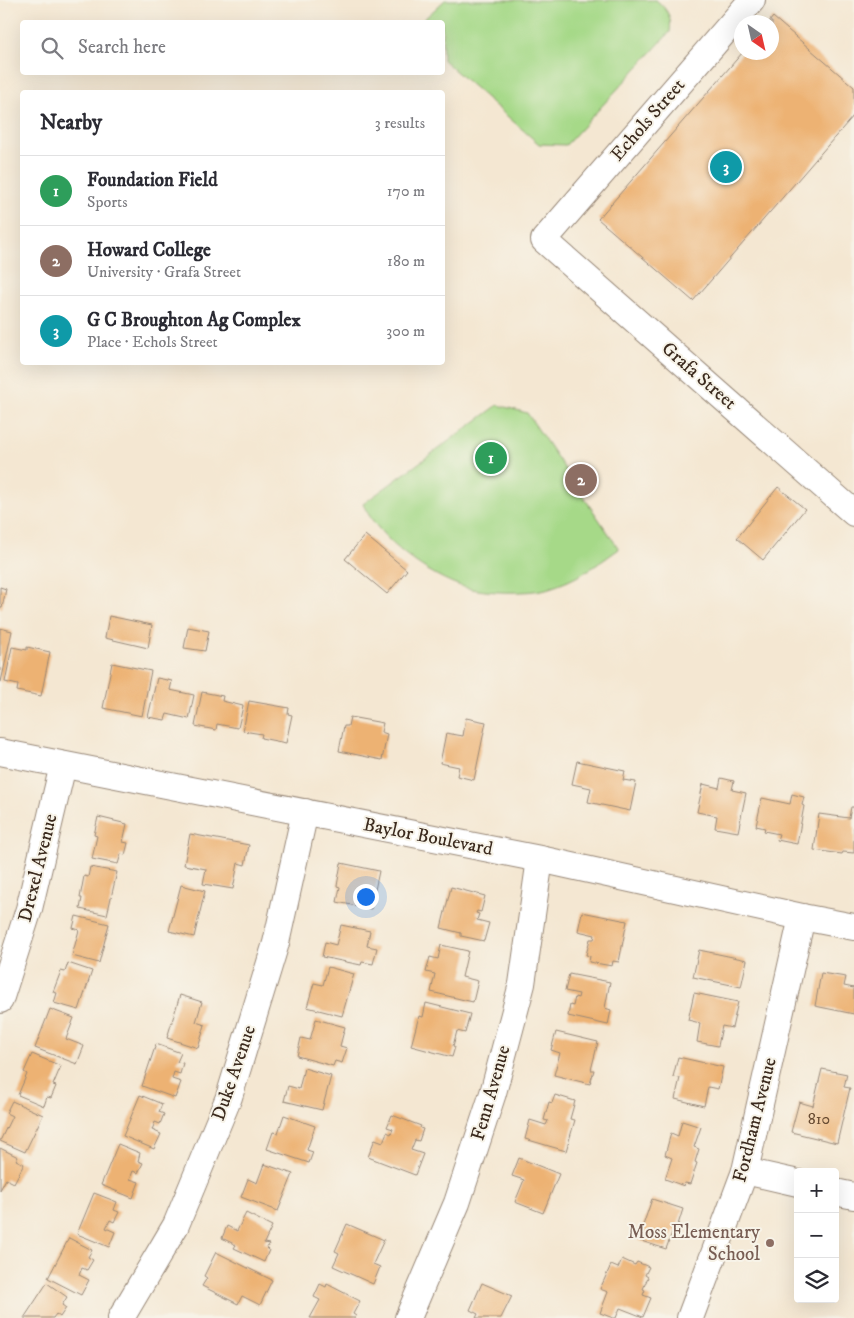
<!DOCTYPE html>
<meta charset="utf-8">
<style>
:root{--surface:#fff;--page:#f2f2f3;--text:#2b2b33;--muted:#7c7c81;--line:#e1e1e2;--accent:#1f6fb2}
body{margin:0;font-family:"IM FELL DW Pica",serif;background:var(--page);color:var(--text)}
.controls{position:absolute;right:15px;bottom:15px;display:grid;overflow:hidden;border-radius:5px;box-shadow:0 5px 20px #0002}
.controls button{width:45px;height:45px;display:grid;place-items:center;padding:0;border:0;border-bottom:1px solid var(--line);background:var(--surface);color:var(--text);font:25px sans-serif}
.compass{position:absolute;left:734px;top:15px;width:45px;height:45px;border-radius:50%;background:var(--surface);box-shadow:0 5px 20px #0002;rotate:146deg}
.you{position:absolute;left:365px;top:896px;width:18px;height:18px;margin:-12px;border:4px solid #fff;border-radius:50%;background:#1a73e8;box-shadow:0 0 0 8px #1a73e833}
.badge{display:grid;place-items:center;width:32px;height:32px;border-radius:50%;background:var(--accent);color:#fff;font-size:16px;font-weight:700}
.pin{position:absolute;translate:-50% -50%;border:2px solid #fff;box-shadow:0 1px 5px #0006}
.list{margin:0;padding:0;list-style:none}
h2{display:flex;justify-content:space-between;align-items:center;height:65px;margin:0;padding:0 20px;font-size:21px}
h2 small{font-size:16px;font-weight:400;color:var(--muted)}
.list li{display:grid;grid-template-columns:32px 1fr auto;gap:15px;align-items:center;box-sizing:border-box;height:70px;padding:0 20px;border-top:1px solid var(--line)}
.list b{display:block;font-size:19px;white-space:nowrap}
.list p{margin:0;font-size:16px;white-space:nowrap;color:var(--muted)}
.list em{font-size:16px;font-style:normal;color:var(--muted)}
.icon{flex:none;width:28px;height:28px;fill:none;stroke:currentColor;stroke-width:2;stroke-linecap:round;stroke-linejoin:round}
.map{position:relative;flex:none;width:854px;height:1318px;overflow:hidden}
.search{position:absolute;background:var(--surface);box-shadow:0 5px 20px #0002;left:20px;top:20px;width:425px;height:55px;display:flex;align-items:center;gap:12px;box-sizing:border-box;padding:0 18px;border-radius:5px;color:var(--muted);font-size:19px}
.panel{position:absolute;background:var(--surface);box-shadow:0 5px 20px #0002;left:20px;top:90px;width:425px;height:275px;border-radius:5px}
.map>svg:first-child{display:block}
</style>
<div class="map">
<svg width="854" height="1318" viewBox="0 0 854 1318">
<rect width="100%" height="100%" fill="#f7f3e8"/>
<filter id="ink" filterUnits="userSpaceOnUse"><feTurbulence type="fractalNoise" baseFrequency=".02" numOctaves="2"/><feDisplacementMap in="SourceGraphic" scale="10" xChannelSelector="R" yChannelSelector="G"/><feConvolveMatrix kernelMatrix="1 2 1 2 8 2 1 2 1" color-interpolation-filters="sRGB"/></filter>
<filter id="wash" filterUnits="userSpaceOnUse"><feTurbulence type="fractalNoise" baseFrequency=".0096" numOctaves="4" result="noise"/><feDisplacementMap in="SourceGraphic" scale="20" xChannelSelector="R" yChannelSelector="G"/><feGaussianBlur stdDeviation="1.12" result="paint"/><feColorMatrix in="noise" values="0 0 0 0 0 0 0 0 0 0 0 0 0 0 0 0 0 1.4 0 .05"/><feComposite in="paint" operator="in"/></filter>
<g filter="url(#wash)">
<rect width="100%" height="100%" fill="#f4e7d2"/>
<g fill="#a6d988" stroke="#708253">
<path d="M445 0H656C668 10 672 17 670 32L566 145 539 144 443 60 442 22H421Z"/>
<path d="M498 405 527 413 619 549C594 567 577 580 546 589 526 594 487 593 467 588 429 577 379 540 363 504Z"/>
</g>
<g id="blocks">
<g fill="#edb273">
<polygon points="773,17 854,87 854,115 693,301 598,219 743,52 772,52 772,22 769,22"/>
<polygon points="778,487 805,509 763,560 737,538"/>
<polygon points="365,535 407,570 387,594 345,559"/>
<polygon points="0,587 6,589 2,608 0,608"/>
<polygon points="109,616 152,625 148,648 105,638"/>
<polygon points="188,627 209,631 205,651 184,648"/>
<polygon points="0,628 12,631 1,682 0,682"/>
<polygon points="12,647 27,650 27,647 50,652 41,696 17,691 18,685 5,682"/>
<polygon points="112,663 151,671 142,716 103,708"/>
<polygon points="157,678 172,681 170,690 194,695 189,719 167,714 165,720 148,717"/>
<polygon points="202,692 223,696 222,701 243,706 238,728 217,724 216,730 195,726"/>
<polygon points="249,701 289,708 288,714 292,715 286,743 261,738 262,734 243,731"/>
<polygon points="350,717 383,723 381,732 387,734 382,760 339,751 344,726 348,726"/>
<polygon points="466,718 486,722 474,780 457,776 459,767 440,763 446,733 463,736"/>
<polygon points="577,761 625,771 623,780 636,782 630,811 588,802 591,788 572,784"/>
<polygon points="721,778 734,781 732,790 746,793 738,832 715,828 717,816 697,812 703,784 719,788"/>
<polygon points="792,794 804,797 802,805 804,806 797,844 777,840 779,834 764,831 765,828 756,826 762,798 790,804"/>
<polygon points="851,807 854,807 854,853 843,852 842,854 814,850 819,814 849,818"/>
<polygon points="98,817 127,824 123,842 128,843 125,855 121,854 118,864 92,859 97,836 94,835"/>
<polygon points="190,834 249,845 245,865 238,863 233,889 203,884 206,869 184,865"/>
<polygon points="341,863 379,871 371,909 337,902 340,887 337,886"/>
<polygon points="90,867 117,872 107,915 80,909 82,898 80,898 84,876 88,877"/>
<polygon points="181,885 205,891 194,937 169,931"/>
<polygon points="451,887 485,896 481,912 477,911 476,913 479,914 477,920 489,923 484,941 461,936 461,933 441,928"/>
<polygon points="582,912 627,921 619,962 613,961 612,966 589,962 590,956 586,955 590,939 594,939 595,935 578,931"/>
<polygon points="76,916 109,924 99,963 72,956 79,930 73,928"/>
<polygon points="341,925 370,931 367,946 377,948 373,964 362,962 361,965 322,957 325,942 336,945"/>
<polygon points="441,945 468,951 462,977 478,981 473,1002 431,992 435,974 426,972 430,957 438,959"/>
<polygon points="699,950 747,960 741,987 693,977"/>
<polygon points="68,963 92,971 79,1010 54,1003 57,993 53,992 61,971 65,972"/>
<polygon points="328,967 354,974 342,1016 307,1007 314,983 323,985"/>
<polygon points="821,973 846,977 844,986 854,988 854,1014 815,1006"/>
<polygon points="569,974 610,982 605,1008 611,1010 608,1025 568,1016 570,1005 573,1006 575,997 578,998 579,994 565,991"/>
<polygon points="694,993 738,1002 732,1028 722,1026 718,1046 697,1042 700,1023 688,1020"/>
<polygon points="180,995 202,1002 196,1022 205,1025 198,1048 167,1038"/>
<polygon points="426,1003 470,1014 465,1033 457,1031 453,1046 455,1047 452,1057 411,1046 419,1016 423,1017"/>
<polygon points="50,1009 74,1018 66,1039 84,1046 77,1064 35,1048"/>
<polygon points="316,1019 345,1027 340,1046 347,1048 342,1063 335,1061 333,1066 297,1056 301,1038 310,1040"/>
<polygon points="556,1032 598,1042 591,1070 594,1070 590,1084 554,1075 560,1053 551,1050"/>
<polygon points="156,1044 181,1053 177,1062 183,1063 180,1074 174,1072 172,1079 181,1082 175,1098 142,1086"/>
<polygon points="32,1054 61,1066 53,1085 56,1086 51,1098 47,1097 44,1106 18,1095 27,1074 24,1072"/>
<polygon points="678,1057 723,1067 718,1089 708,1087 704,1106 675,1099 680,1078 673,1077"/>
<polygon points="304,1068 331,1076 322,1110 284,1101 288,1086 299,1089"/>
<polygon points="822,1069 847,1074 844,1087 850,1088 837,1143 791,1132 799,1102 813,1106"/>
<polygon points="140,1095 162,1104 159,1112 164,1114 160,1124 155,1122 152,1130 161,1134 154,1149 123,1136"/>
<polygon points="555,1095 575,1101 570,1119 575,1120 566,1151 525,1139 530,1120 546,1125 548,1121 544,1120 549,1102 552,1103"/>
<polygon points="12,1101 43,1115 25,1152 0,1141 12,1116 6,1113"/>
<polygon points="284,1115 315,1126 307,1150 313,1152 309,1163 267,1149 273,1132 278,1133"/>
<polygon points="392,1115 421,1126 420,1128 423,1129 419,1141 415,1140 411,1150 423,1154 415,1175 368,1157 375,1139 383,1142 387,1132 391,1134 393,1129 387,1127"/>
<polygon points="682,1121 701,1127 694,1147 699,1149 695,1162 697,1163 690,1184 685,1183 684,1186 665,1179 672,1158 665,1155 671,1133 678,1136"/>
<polygon points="118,1144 140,1153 138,1161 143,1163 138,1173 133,1171 130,1179 139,1182 133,1198 101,1185"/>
<polygon points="0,1148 18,1157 16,1160 24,1164 14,1183 6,1179 0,1190"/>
<polygon points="519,1158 559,1174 543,1213 515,1202 524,1180 512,1176"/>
<polygon points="264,1164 293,1174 278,1211 241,1197 248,1179 257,1183"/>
<polygon points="94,1193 117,1202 114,1210 119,1212 114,1222 110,1220 106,1228 115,1232 109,1247 77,1234"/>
<polygon points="652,1199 683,1209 676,1231 673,1230 666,1249 638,1240"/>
<polygon points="246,1213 272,1226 264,1243 269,1244 267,1248 269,1250 264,1262 234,1248 236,1245 222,1238 227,1226 237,1231"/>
<polygon points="347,1224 384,1240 373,1264 380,1267 373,1284 333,1266 339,1253 335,1251"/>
<polygon points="69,1238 92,1250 88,1257 93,1260 87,1270 82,1268 79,1275 89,1280 81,1295 48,1278"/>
<polygon points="216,1252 272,1280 260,1305 242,1296 238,1304 202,1286 207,1278 204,1276"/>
<polygon points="622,1259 635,1265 637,1262 649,1267 645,1275 648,1277 643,1289 645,1290 643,1295 651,1298 643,1317 620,1308 616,1318 613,1318 600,1313 608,1292 600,1289 611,1265 618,1268"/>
<polygon points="47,1283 67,1297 62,1305 66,1308 60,1317 56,1314 53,1318 24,1318"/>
<polygon points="482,1283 512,1296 501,1318 476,1318 478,1314 470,1310"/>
<polygon points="320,1284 326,1287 327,1284 360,1301 353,1314 356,1316 355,1318 310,1318 320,1300 314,1297"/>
</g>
</g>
</g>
<g filter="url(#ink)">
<use href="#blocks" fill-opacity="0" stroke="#988878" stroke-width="1"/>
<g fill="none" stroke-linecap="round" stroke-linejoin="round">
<defs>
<g id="minor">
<polyline points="752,0 544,240 854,513"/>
<polyline points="0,752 540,859 802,917 854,927"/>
<polyline points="0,1000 29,909 63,765"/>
<polyline points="745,1171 798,1183"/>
<polyline points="835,1192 854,1196"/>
<polyline points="121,1318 176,1225 229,1097 276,943 305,812"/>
<polyline points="408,1318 457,1203 493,1093 522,984 540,859"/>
<polyline points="690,1318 745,1171 802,917"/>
</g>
</defs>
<use href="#minor" stroke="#988878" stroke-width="28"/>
<use href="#minor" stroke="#fff" stroke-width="26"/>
</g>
</g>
<circle fill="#8d6e63" stroke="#f7f3e8" stroke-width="2" cx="770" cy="1243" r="5"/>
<g text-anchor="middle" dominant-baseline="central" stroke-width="4" stroke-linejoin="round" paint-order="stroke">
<g font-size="16" fill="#684c33">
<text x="819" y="1119">810</text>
</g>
<g font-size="19" fill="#3b2a1e" stroke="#f7f3e8">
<text transform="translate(648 120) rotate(-49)">Echols Street</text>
<text transform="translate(699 376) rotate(41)">Grafa Street</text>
<text transform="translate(428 837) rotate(11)">Baylor Boulevard</text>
<text transform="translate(38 868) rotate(-76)">Drexel Avenue</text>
<text transform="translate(234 1073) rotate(-71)">Duke Avenue</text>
<text transform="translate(491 1093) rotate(-74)">Fenn Avenue</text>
<text transform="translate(755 1120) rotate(-76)">Fordham Avenue</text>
</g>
<g font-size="19" fill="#785e54" stroke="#f7f3e8" text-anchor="end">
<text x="760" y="1232">Moss Elementary<tspan x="760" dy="22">School</tspan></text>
</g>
</g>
</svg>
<div class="controls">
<button>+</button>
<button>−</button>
<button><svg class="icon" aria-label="layers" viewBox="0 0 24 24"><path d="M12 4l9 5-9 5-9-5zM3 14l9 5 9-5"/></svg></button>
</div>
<svg class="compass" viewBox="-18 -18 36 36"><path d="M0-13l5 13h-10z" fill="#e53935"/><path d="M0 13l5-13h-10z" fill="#7c7c81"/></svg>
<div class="you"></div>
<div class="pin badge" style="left:491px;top:458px;background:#2e9e5b">1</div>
<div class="pin badge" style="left:581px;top:480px;background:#8d6e63">2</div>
<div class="pin badge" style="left:726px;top:167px;background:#0f9aa8">3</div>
<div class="search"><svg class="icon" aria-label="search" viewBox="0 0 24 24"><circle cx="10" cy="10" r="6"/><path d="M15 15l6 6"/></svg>Search here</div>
<section class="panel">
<h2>Nearby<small>3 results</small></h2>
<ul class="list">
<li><span class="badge" style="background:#2e9e5b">1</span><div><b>Foundation Field</b><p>Sports</p></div><em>170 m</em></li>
<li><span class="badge" style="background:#8d6e63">2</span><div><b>Howard College</b><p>University · Grafa Street</p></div><em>180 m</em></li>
<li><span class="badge" style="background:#0f9aa8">3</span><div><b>G C Broughton Ag Complex</b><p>Place · Echols Street</p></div><em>300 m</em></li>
</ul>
</section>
</div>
